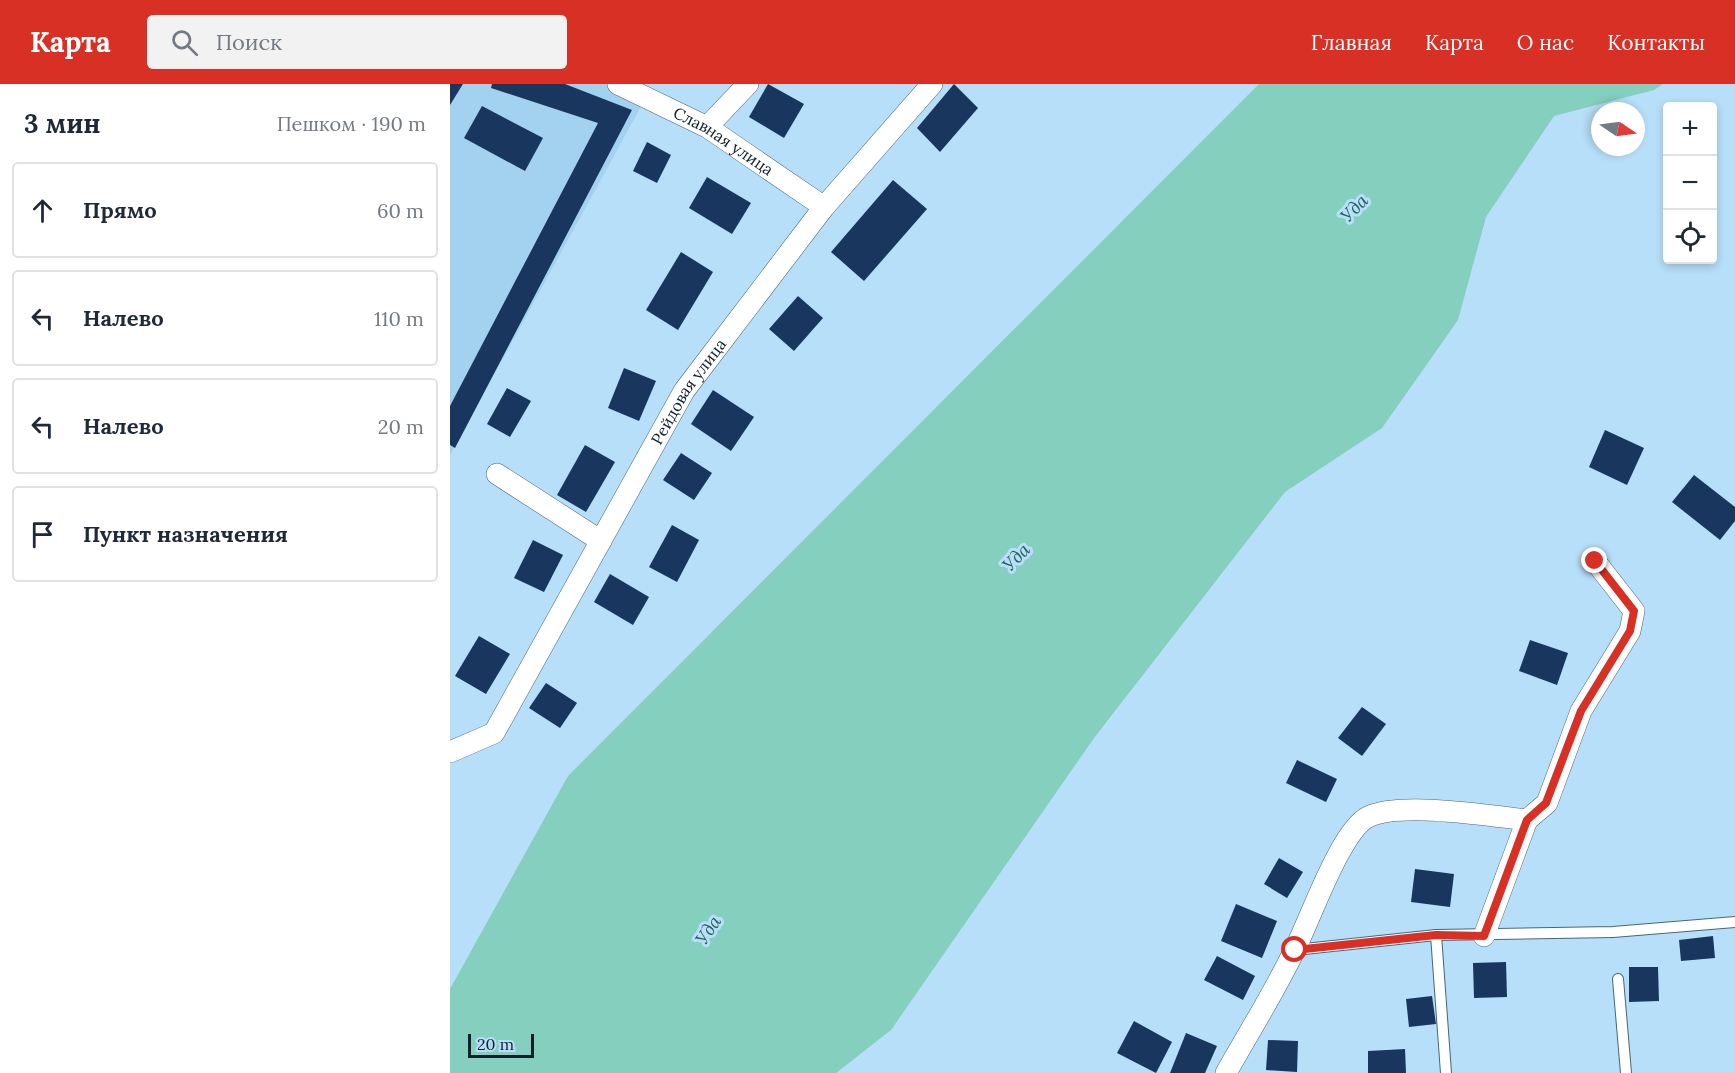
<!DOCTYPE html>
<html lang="ru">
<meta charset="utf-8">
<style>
:root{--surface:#fff;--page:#f2f2f3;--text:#1f2937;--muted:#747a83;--line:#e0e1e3;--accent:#d93025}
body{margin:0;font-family:Lora,serif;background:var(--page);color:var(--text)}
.controls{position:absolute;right:18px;top:18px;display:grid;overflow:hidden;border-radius:6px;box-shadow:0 3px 9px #0003}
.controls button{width:54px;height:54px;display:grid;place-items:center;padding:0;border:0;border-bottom:2px solid var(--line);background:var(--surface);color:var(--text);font:30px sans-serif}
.compass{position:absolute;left:1141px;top:18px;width:54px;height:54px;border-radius:50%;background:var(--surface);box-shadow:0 3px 9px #0003;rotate:103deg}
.scale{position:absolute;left:18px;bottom:15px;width:66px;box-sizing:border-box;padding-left:6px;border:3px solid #102029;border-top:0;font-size:16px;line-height:21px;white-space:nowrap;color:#102029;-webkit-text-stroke:4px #b7dff9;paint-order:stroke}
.stop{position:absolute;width:18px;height:18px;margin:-14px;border:4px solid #d93025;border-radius:50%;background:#fff}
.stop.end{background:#d93025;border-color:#fff;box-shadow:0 2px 6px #0008}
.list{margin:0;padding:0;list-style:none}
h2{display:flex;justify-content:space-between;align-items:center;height:78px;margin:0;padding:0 24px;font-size:26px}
h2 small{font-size:20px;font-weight:400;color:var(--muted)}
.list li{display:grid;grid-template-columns:39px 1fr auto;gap:18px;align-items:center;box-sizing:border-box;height:96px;margin:0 12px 12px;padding:0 12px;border:2px solid var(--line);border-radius:6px}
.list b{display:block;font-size:22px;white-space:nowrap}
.list em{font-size:20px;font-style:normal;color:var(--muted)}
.icon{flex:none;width:33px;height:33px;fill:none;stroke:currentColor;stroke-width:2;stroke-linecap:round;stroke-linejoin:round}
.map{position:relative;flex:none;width:1285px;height:989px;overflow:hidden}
header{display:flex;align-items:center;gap:36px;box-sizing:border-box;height:84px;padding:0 30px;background:var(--accent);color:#fff}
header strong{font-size:28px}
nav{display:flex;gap:33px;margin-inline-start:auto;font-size:21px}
.search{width:420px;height:54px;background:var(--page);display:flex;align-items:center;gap:15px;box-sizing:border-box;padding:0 21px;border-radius:6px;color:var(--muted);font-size:22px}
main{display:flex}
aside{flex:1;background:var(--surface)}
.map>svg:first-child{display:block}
</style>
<header>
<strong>Карта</strong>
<div class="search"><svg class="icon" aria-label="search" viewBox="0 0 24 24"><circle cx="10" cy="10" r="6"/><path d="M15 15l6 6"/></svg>Поиск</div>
<nav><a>Главная</a><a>Карта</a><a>О нас</a><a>Контакты</a></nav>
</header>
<main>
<aside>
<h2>3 мин<small>Пешком · 190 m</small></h2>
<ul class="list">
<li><svg class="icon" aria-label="ahead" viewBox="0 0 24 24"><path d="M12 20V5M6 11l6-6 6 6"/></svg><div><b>Прямо</b></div><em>60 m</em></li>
<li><svg class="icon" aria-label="left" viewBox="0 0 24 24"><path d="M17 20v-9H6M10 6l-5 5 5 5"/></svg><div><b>Налево</b></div><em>110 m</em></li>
<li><svg class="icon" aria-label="left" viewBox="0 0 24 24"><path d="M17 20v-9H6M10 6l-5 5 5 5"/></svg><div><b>Налево</b></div><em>20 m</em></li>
<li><svg class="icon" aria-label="arrive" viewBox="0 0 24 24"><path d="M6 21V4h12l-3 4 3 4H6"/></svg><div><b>Пункт назначения</b></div></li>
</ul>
</aside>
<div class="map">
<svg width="1285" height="989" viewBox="0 0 1285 989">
<rect width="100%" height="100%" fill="#b7dff9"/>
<polygon fill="#a3d2f0" points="0,0 182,0 199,8 0,371"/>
<polygon fill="#84cfbd" points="809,0 1213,0 1204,6 1104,32 1036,133 1008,236 932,344 835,408 644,654 441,946 386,989 0,989 0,905 118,692"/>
<g fill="#18365e">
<polygon points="0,0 13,0 0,21"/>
<polygon points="42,0 115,0 182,26 5,364 0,361 0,322 148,39 41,4"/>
<polygon points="318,0 354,20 334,54 299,33"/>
<polygon points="504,0 528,24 490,68 467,44"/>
<polygon points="32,22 93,54 75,87 14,54"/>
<polygon points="197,58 221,71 207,99 183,87"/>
<polygon points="257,93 301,119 282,150 239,124"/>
<polygon points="443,96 477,125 414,197 381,168"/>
<polygon points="231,168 263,188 228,246 196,226"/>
<polygon points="348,212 373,234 344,267 319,245"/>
<polygon points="174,284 206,297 189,337 158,324"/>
<polygon points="57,304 81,317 60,353 37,340"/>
<polygon points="263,306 304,333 281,367 241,340"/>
<polygon points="1155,346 1194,364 1177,401 1139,383"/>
<polygon points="135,361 165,378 136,428 107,411"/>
<polygon points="231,369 262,389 244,416 213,396"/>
<polygon points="1244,391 1285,423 1285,437 1270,456 1222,418"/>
<polygon points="222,441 249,456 227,498 199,483"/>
<polygon points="83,456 113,471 94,508 64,494"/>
<polygon points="160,490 199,513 183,541 144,518"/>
<polygon points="29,552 60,570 36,610 5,592"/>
<polygon points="1080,556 1118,569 1107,601 1069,587"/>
<polygon points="96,599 127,619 110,644 79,624"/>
<polygon points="912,623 936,640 912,672 888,654"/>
<polygon points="847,676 887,695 876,718 836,699"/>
<polygon points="829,774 853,788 837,814 814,800"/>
<polygon points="965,785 1004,790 1000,823 961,818"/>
<polygon points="786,820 827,837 812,874 771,857"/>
<polygon points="1263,852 1265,874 1231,877 1229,856"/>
<polygon points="767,872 805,892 793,916 754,896"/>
<polygon points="1056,878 1057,913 1024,914 1023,879"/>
<polygon points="1179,883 1208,883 1209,917 1179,918"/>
<polygon points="982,912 986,940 959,943 956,915"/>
<polygon points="684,937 722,958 706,989 667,969"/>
<polygon points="736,949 767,962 755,989 720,989"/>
<polygon points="818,956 848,957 847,988 816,986"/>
<polygon points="955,965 956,989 918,989 918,967"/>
</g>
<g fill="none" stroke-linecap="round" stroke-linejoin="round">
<defs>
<g id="service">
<polyline points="986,851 996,989"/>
<polyline points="845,866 986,851 1163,848 1285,838"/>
<polyline points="1168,895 1176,989"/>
</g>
<g id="minor">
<path id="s1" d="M168 0 257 43 374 123"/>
<polyline points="257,43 298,0"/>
<polyline points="47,390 151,457"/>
<path id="s2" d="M0 668 44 649 234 307 374 123 482 0"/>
<polyline points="1034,852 1077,736"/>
<path d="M776 989C799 948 825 907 845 865 860 836 891 746 918 733 950 717 1041 732 1077 736L1097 719 1131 627 1180 547 1184 527 1145 477"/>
</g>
</defs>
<use href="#service" stroke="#43687e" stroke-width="12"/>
<use href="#minor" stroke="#43687e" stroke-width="22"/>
<use href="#service" stroke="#fff" stroke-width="10"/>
<use href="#minor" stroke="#fff" stroke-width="21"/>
</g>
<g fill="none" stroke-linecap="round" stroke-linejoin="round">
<polyline stroke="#d93025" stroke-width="8" points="845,866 986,851 1034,852 1077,736 1096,719 1131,627 1180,547 1184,527 1145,477"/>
</g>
<g text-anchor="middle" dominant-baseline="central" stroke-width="6" stroke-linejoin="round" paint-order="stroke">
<g font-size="16" fill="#102029" stroke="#b7dff9">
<text stroke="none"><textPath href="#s1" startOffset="120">Славная улица</textPath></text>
<text stroke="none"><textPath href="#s2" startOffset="441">Рейдовая улица</textPath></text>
</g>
<g font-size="18" font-style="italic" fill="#225e51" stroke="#b7dff9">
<text transform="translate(904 124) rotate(-46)">Уда</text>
<text transform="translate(566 473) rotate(-46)">Уда</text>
<text transform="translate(258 846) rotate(-56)">Уда</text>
</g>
</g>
</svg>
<div class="controls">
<button>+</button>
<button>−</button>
<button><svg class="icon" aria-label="locate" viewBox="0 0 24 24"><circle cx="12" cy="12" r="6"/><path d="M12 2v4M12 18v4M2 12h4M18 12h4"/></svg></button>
</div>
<svg class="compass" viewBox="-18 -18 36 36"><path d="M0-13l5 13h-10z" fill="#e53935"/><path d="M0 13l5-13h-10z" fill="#747a83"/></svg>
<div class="scale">20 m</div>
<div class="stop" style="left:845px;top:866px"></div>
<div class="stop end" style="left:1145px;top:477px"></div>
</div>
</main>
